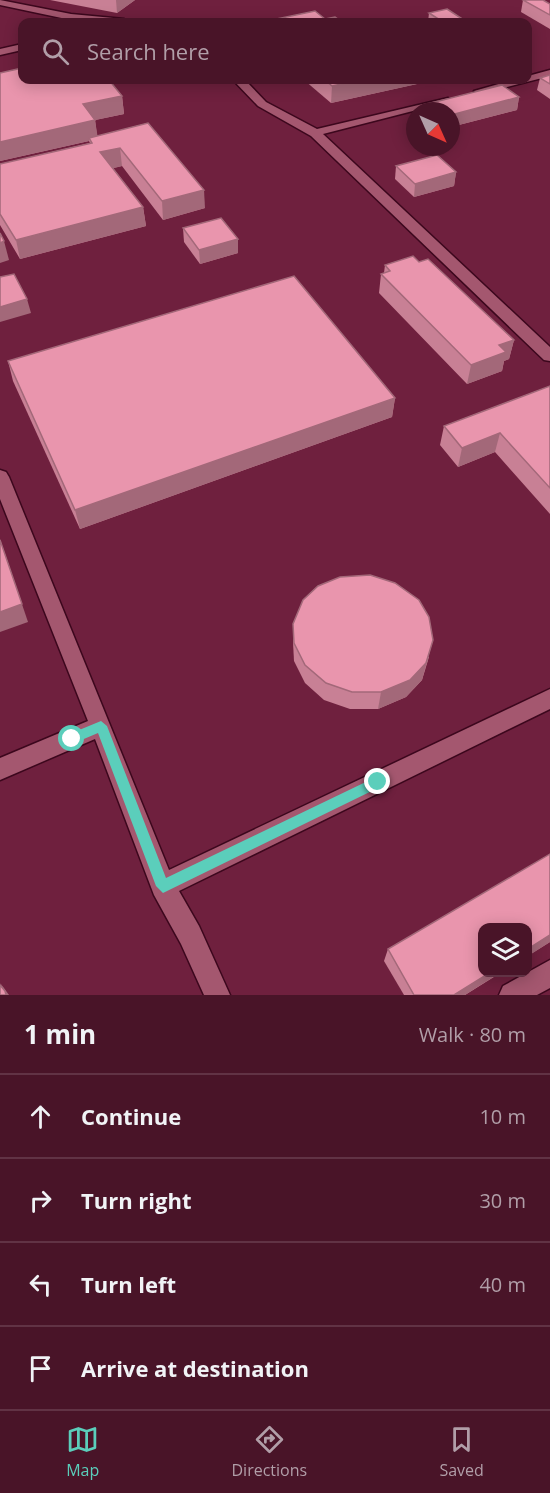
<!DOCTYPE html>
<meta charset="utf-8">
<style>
:root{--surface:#491428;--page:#501d30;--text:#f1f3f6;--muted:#b19ea8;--line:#613345;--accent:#5bcebb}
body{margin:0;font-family:"Open Sans",sans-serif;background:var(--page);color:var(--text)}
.controls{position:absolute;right:18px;bottom:18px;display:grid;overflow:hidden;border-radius:12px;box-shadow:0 3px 15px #0003}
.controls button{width:54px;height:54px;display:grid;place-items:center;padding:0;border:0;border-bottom:2px solid var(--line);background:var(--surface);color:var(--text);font:30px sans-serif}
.compass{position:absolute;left:406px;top:102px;width:54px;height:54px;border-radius:50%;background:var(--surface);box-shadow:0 3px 15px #0003;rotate:135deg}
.stop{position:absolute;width:18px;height:18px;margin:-14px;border:4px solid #5bcebb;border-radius:50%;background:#fff}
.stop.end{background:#5bcebb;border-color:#fff;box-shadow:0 2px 6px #0008}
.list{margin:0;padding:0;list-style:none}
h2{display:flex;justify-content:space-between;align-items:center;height:78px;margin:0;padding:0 24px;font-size:26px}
h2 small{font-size:20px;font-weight:400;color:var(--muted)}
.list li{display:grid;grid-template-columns:39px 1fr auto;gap:18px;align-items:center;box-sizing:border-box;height:84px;padding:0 24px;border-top:2px solid var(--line)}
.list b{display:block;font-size:22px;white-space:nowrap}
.list em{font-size:20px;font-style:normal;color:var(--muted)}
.icon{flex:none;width:33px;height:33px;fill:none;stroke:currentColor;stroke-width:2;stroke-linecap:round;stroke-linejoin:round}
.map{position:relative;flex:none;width:550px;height:995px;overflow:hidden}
.search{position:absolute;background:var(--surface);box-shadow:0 3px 15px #0003;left:18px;right:18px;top:18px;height:66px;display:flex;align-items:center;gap:15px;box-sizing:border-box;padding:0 21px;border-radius:12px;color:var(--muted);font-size:22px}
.sheet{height:414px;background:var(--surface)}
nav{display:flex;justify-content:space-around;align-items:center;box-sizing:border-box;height:84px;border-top:2px solid var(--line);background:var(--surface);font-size:16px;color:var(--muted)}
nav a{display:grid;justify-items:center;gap:3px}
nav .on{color:var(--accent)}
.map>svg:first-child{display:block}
</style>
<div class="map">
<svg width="550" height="995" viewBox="0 0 550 995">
<rect width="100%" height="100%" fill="#611a35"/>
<path fill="#6f203e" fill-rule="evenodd" d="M0 0H550V995H0ZM22 22H528V80H22ZM415 111H451V147H415ZM482 928H528V972H482Z"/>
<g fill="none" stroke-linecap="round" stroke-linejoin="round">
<defs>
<g id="minor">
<polygon points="0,0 71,14 124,19 129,22 71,20 0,5"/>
<polygon points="22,44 22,50 0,55 0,49"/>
<polygon points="550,70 550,76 480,94 474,91 513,80 528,80 528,76"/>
<polygon points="233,80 245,80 266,102 317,129 448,98 448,102 323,134 550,347 550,361 544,360 311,136 258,106"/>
<polygon points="0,470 6,472 9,477 169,870 550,689 550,709 179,891 199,926 230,995 204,995 181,944 154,895 95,739 0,780 0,758 88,721 0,499"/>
<polygon points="550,960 550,988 537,995 499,995 503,986"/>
</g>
</defs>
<use href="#minor" stroke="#3c071d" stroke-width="3"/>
<use href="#minor" fill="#a4576f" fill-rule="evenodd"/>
</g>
<g fill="#c88095">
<polygon points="50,0 135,0 117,13"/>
<polygon points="523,0 550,4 550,29 521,12"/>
<polygon points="429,13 467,22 428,22"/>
<polygon points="0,73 122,96 124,114 95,120 97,136 148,123 205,208 163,220 122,166 113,168 143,207 146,226 20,259 0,225 0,164 90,143 89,141 0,161"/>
<polygon points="550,75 550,99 537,90 540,78"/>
<polygon points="304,80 418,80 417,84 331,103"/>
<polygon points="519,97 517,110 451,127 451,111 422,111 423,105"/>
<polygon points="396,166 456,172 454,186 414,197 395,179"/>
<polygon points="183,228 238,253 200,264 184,242"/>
<polygon points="419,262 514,340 509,359 504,361 502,371 467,384 379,293 381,274 384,273 385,265"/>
<polygon points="8,361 395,398 392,417 80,529 13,381"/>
<polygon points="550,386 550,514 495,452 458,467 440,445 444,426"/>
<polygon points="293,624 429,657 422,680 406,697 378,709 350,709 324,700 305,683 294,661 293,642"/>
<polygon points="550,854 550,942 465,995 404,995 384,961 388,949"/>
</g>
<g fill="#a36879">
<polygon points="116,0 135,0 117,13"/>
<polygon points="360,80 418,80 417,84 331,103 332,86"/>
<polygon points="122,96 124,114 86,122 83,104"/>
<polygon points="519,97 517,110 451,127 451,115"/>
<polygon points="95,120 98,139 89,138 89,141 0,161 0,142"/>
<polygon points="120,148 122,166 103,171 100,152"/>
<polygon points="456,172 454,186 414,197 415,184"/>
<polygon points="204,190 205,208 163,220 162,201"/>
<polygon points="143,207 146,226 20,259 16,240"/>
<polygon points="238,239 238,253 200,264 199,250"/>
<polygon points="4,241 9,260 0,263 0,243"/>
<polygon points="27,299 31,313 0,322 0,307"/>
<polygon points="514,340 509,359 504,361 502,371 467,384 471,365 499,345"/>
<polygon points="395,398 392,417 80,529 75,510"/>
<polygon points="500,433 495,452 458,467 462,448"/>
<polygon points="0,539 28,622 0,632"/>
<polygon points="433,640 422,680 406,697 378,709 381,692"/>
<polygon points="550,935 550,942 528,956 528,949"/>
<polygon points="491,972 501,972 465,995 454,995"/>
<polygon points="0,983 4,988 9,995 6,995"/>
</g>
<g fill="#e995ad" stroke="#a36879" stroke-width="1.5">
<polygon points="523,0 543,0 550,4 550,15"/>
<polygon points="447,9 467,22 443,22 429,13"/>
<polygon points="315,11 325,19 335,17 342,22 262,22"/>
<polygon points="22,68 22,80 109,80 122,96 83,104 95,120 0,142 0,73"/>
<polygon points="550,75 550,84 540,78"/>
<polygon points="325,80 360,80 332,86"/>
<polygon points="502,85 519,97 451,115 451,111 430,111 423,105"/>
<polygon points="148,123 204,190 162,201 120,148 100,152 143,207 16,240 0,214 0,164 92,143 89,138"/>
<polygon points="437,155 456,172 415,184 396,166"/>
<polygon points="221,218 238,239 199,250 183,228"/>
<polygon points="0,233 4,241 0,243"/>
<polygon points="413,256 419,262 428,259 514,340 499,345 506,352 471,365 381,274 390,271 385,265"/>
<polygon points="14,274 27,299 0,307 0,277"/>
<polygon points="294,276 395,398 75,510 8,361"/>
<polygon points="550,386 550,488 500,433 462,448 444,426"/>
<polygon points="0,540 22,604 0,612"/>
<polygon points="370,575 395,583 419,600 429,617 433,640 426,663 410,680 381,692 352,692 326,683 305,665 294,643 293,624 303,600 318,586 340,577"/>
<polygon points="550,854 550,935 528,949 528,927 483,927 483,972 491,972 454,995 414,995 388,949"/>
<polygon points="0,985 5,991 6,995 0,995"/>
</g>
<polygon fill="#5bcebb" points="101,721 107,726 166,878 374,778 378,776 384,782 382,786 163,893 156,886 98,733 72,744 66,739 67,735"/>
</svg>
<div class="controls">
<button><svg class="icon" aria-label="layers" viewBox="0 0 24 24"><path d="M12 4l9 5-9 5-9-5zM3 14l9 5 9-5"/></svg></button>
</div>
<svg class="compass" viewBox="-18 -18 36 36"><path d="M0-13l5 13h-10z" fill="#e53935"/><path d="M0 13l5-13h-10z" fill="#b19ea8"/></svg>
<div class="stop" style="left:72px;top:739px"></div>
<div class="stop end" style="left:378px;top:782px"></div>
<div class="search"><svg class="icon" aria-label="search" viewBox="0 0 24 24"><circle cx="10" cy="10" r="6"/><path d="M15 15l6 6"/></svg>Search here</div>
</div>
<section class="sheet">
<h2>1 min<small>Walk · 80 m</small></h2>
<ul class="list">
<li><svg class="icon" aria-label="ahead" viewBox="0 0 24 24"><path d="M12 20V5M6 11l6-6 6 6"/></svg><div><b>Continue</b></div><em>10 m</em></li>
<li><svg class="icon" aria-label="right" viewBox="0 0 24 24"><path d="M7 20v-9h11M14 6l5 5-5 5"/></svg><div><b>Turn right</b></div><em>30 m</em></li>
<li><svg class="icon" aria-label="left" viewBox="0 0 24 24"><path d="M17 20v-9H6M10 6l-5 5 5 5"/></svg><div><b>Turn left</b></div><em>40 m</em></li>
<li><svg class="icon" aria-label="arrive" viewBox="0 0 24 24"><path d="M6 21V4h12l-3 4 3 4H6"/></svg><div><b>Arrive at destination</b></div></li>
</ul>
</section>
<nav>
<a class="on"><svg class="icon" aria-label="map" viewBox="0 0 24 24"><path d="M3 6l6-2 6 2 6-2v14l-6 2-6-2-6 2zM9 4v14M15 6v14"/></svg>Map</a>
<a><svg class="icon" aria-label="directions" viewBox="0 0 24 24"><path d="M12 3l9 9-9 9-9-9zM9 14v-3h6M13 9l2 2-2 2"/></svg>Directions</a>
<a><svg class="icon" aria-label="saved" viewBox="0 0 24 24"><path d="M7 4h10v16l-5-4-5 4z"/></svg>Saved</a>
</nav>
